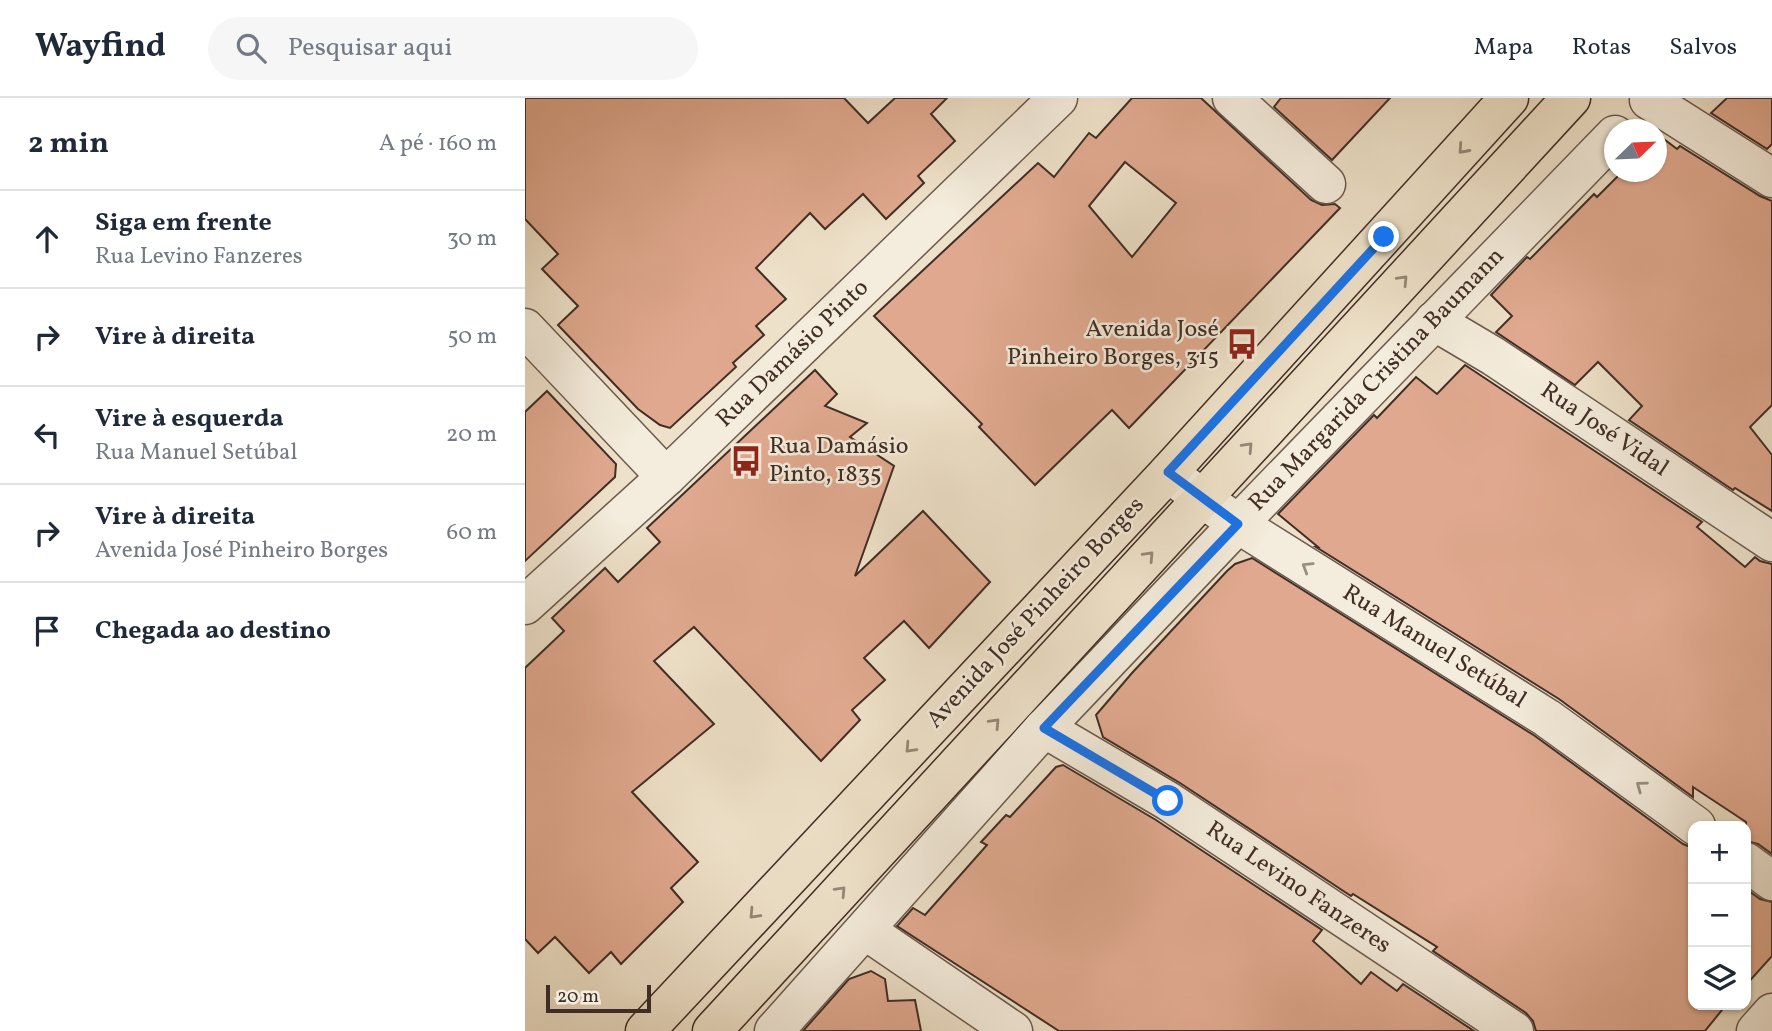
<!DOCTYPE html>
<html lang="pt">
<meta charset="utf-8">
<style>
:root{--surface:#fff;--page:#f6f6f7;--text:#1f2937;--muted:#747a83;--line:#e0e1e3}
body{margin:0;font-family:Vollkorn,serif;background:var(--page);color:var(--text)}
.controls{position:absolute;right:21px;bottom:21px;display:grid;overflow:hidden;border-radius:14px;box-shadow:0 2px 5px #0004}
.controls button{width:63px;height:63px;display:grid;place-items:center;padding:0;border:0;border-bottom:2px solid var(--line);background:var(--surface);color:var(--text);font:35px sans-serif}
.compass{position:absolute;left:1079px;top:21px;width:63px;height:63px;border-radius:50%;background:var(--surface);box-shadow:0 2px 5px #0004;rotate:67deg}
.scale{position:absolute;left:21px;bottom:18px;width:105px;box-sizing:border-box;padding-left:7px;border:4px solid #402d25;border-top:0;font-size:19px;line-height:24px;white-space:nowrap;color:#402d25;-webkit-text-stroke:5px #f4ecdc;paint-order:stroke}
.stop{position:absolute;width:21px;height:21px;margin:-16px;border:5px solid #1a73e8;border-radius:50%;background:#fff}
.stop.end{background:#1a73e8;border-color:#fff;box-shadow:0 2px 7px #0008}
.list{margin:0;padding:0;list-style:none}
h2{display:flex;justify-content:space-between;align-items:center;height:91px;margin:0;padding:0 28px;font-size:30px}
h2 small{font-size:23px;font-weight:400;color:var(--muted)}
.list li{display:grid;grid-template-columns:46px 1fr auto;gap:21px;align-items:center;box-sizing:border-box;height:98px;padding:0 28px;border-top:2px solid var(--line)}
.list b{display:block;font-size:26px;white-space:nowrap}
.list p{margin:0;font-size:23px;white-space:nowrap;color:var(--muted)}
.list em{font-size:23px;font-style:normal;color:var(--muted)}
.icon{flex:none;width:38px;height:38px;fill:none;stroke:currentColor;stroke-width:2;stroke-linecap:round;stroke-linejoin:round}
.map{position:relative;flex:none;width:1247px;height:933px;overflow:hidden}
header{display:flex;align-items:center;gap:42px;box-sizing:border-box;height:98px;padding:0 35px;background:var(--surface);border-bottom:2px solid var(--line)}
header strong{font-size:33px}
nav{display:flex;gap:38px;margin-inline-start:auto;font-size:24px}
.search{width:490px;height:63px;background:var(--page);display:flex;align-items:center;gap:18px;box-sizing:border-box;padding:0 24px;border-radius:38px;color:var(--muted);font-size:26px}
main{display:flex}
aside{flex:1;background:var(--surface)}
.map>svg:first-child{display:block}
</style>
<header>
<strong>Wayfind</strong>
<div class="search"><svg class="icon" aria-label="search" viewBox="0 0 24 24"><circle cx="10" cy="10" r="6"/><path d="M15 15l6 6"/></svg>Pesquisar aqui</div>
<nav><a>Mapa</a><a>Rotas</a><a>Salvos</a></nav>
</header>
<main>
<aside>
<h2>2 min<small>A pé · 160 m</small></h2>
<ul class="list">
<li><svg class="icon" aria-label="ahead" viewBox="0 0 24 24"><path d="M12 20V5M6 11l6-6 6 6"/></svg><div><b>Siga em frente</b><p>Rua Levino Fanzeres</p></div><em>30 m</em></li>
<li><svg class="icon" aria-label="right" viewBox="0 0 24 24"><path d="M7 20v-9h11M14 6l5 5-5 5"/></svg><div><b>Vire à direita</b></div><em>50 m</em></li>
<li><svg class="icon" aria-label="left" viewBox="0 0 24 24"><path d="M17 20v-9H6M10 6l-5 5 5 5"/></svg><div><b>Vire à esquerda</b><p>Rua Manuel Setúbal</p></div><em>20 m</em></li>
<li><svg class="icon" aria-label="right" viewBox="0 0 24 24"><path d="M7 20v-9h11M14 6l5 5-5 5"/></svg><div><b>Vire à direita</b><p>Avenida José Pinheiro Borges</p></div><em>60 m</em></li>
<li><svg class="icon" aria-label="arrive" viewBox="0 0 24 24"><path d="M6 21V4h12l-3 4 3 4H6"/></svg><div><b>Chegada ao destino</b></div></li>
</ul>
</aside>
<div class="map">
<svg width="1247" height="933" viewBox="0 0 1247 933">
<rect width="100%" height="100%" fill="#eee1c9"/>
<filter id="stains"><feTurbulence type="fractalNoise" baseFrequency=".00286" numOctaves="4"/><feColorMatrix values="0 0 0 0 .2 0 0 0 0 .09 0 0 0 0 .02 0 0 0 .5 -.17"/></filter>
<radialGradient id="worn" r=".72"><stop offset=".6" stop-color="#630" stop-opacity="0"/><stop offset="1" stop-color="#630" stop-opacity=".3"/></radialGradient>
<g fill="#e0a98f" stroke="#402d25" stroke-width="2" fill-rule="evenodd">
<polygon points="0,0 319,0 343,25 370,0 422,0 406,16 430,43 393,78 399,85 361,121 338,96 300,131 285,115 231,170 261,201 231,228 239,237 208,265 211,269 145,330 135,327 113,311 33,227 53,208 17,171 33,156 0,121"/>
<path d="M607 0H676L786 102 797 107 810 106 815 110 604 330 587 312 510 387 454 329 457 326 349 218 513 65 529 79 564 35 571 40ZM600 64 651 105 607 159 564 108Z"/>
<polygon points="756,0 865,0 807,62 749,9"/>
<polygon points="1202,0 1247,0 1247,46 1242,51 1186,15"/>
<polygon points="1131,35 1152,51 1155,48 1235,98 1247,103 1247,307 1225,329 1247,357 1247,413 1210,390 1208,392 1104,322 1117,308 1073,264 1050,287 971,234 987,218 966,197 1002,159 1005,161 1069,96 1072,99 1097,74 1131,74"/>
<polygon points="940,267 1177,424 1172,429 1220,469 1230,459 1235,463 1247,466 1247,756 1233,746 1221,743 1221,724 1168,689 1168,699 1034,601 791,449 793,449 753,416 849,317 852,320 891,279 912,296"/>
<polygon points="290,272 312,296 300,308 342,325 325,339 369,368 330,478 398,413 465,484 404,550 379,523 339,560 360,582 327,612 335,622 296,663 169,529 129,563 189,626 107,694 173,764 146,790 158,804 96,866 86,854 64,875 30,839 13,855 0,841 0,570 39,533 27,520 80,470 93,484 135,444 122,430"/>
<polygon points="22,293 91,366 90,379 0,463 0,314"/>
<polygon points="727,460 1010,638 1158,746 1168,750 1168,907 1201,907 1180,933 1011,933 1008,923 1001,915 908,853 912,849 828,796 826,798 655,685 578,639 571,617 607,575 702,473 710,466"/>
<polygon points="538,667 631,722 797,832 788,843 836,886 846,874 872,893 878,886 949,933 534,933 372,828 388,810 400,817 462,747 456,744 481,717 485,719 531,669"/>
<polygon points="1221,791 1235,801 1247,804 1247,858 1221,887"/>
<polygon points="346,873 360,881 363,903 390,902 396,933 278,933 324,881"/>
</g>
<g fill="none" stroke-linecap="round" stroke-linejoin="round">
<defs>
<g id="minor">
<polyline points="707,0 801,86"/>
<polyline points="1124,2 1247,80"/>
<polyline points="909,223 968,258 1247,444"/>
<polyline points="0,230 141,379"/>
<polyline points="643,375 713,426 1022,620 1171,728"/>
<polyline points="0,507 141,379 533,0"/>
<polyline points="519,630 643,703 989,933"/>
<polyline points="1221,764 1247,783"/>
<polyline points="340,832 488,933"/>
<polyline points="249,933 519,630 713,426 1090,37"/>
<polyline points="1231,933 1247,915"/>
</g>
<g id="major">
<polyline points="120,933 643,375 984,0"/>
<polyline points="187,933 1046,0"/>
</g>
</defs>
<use href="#minor" stroke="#6c5a4e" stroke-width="41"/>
<use href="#major" stroke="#402d25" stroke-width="41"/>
<use href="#minor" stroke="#f4ecdc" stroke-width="38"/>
<use href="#major" stroke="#eee1c9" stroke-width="38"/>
</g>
<defs><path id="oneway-chevron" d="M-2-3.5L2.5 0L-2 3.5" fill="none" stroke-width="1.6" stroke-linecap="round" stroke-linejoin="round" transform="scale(1.75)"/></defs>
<g stroke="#978777">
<use href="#oneway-chevron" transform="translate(938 51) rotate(132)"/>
<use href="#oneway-chevron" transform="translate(878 182) rotate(-47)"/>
<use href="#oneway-chevron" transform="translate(723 349) rotate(-47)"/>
<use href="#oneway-chevron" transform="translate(624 458) rotate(-47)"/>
<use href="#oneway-chevron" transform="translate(470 625) rotate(-47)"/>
<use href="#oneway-chevron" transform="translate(385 650) rotate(133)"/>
<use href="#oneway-chevron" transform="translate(316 793) rotate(-47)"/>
<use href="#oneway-chevron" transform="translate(229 816) rotate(133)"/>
</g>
<g stroke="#9a8c80">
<use href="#oneway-chevron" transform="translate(782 469) rotate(-148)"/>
<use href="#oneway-chevron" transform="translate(1116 688) rotate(-144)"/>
</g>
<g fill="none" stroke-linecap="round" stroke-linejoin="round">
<polyline stroke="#1a73e8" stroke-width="9" points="643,703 519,630 713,426 643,374 859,139"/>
</g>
<defs>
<symbol id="bus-bare" viewBox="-9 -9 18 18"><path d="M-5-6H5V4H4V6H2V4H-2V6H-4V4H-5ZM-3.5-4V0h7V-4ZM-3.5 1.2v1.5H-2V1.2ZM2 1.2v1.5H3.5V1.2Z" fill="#8f2418" stroke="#f4ecdc" stroke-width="2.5" paint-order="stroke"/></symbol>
</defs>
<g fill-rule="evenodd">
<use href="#bus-bare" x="695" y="224" width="44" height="44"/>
<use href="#bus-bare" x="199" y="341" width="44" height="44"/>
</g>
<g text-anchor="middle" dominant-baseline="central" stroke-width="5" stroke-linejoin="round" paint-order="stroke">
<g font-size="24" fill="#402d25" stroke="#f4ecdc" text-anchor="end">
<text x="694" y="232">Avenida José<tspan x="694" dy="28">Pinheiro Borges, 315</tspan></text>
<text x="244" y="349" text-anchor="start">Rua Damásio<tspan x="244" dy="28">Pinto, 1835</tspan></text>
</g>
<g font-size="24" fill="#402d25" stroke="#f4ecdc">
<text transform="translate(268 256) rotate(-44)">Rua Damásio Pinto</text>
<text transform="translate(852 282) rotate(-46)">Rua Margarida Cristina Baumann</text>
<text transform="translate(1079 332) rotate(34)">Rua José Vidal</text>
<text transform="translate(511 515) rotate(-47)">Avenida José Pinheiro Borges</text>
<text transform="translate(909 549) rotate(32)">Rua Manuel Setúbal</text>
<text transform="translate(773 790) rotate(34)">Rua Levino Fanzeres</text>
</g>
</g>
<rect width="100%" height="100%" filter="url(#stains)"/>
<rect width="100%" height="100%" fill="url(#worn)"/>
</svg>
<div class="controls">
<button>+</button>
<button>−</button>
<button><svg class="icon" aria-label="layers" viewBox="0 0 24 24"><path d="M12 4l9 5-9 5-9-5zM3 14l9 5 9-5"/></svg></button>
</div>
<svg class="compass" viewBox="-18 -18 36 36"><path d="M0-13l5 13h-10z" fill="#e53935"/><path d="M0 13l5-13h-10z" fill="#747a83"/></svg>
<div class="scale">20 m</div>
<div class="stop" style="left:643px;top:703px"></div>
<div class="stop end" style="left:859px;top:139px"></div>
</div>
</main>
